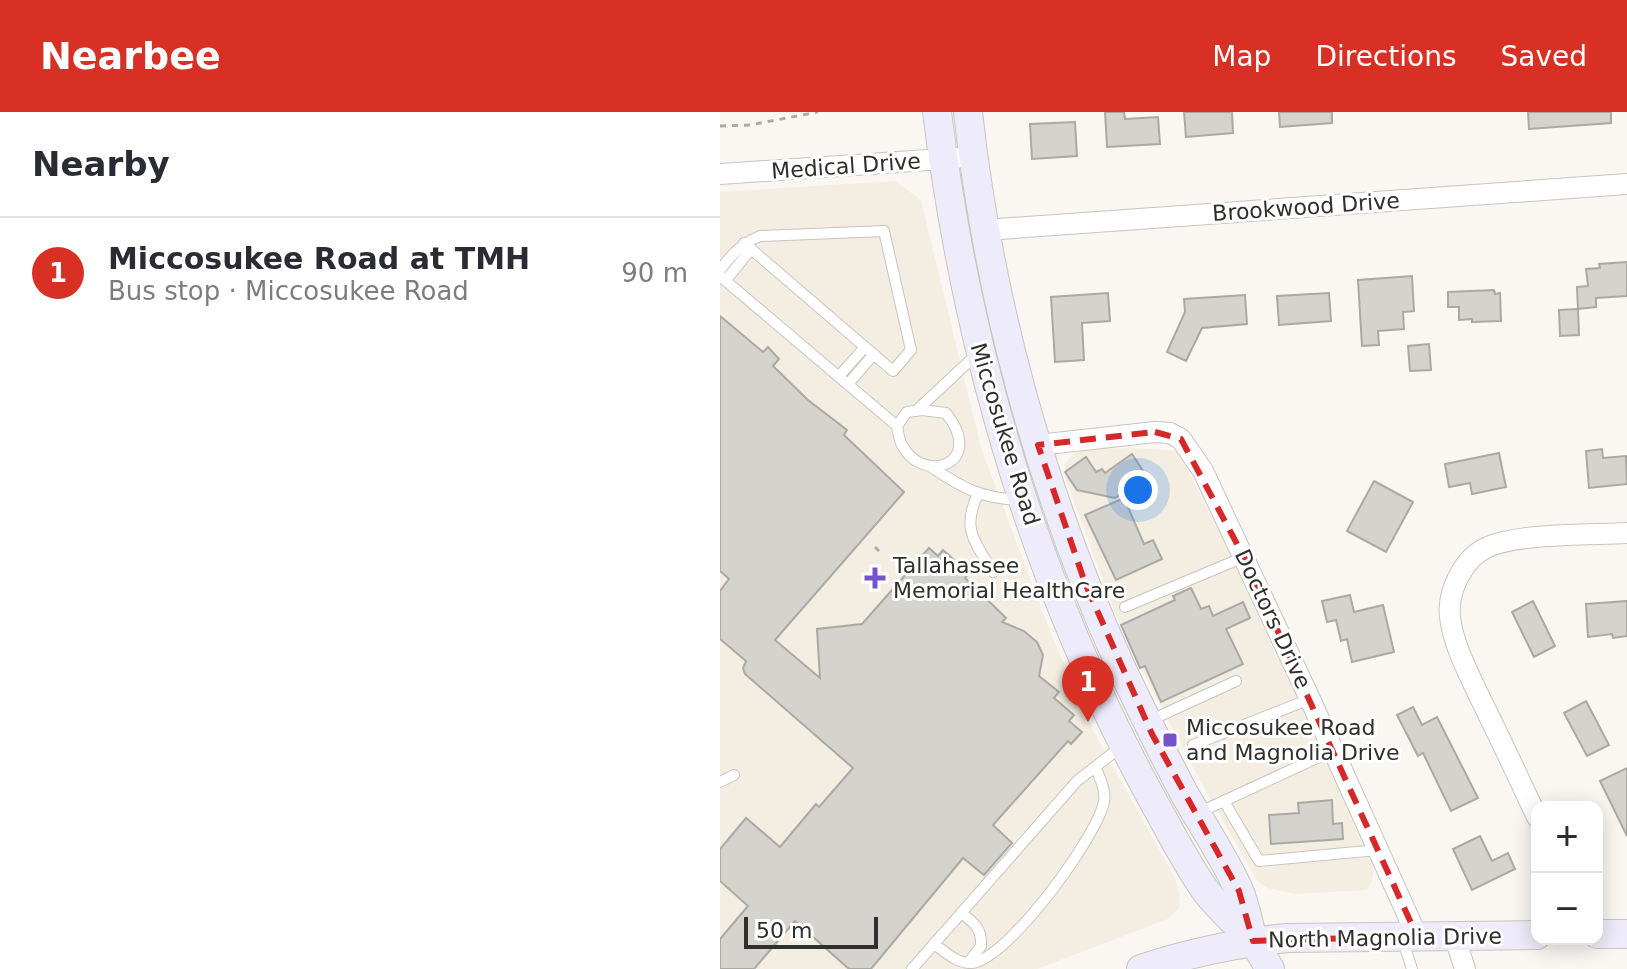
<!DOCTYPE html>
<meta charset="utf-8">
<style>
:root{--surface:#fff;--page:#f2f2f3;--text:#2b2b33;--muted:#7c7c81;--line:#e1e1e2;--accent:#d93025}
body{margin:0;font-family:"DejaVu Sans",sans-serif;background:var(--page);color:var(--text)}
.controls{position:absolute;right:24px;bottom:24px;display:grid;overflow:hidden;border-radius:16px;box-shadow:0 4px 20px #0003}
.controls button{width:72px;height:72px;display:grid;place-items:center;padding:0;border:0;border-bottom:2px solid var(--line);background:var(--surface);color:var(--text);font:40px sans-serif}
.scale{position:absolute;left:24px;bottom:20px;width:134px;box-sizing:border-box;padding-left:8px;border:4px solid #2f2f2d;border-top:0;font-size:22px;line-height:28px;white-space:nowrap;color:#2f2f2d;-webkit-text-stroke:6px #fff;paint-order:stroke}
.you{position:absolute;left:418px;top:378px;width:28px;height:28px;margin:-20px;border:6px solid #fff;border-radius:50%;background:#1a73e8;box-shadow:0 0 0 12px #1a73e833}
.badge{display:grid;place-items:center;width:52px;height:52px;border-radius:50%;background:var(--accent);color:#fff;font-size:26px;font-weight:700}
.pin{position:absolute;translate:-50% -66px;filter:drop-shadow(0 2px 4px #0008)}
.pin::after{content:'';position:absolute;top:42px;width:28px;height:24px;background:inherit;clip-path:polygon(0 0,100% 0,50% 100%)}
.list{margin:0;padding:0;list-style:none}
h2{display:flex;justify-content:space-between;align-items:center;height:104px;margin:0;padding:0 32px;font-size:34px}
h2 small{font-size:26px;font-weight:400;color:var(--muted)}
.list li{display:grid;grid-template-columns:52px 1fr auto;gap:24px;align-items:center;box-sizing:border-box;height:112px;padding:0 32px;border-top:2px solid var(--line)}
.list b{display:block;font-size:30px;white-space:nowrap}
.list p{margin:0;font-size:26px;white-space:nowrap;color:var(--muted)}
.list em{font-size:26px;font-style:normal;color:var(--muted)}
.map{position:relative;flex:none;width:907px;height:857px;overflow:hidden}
header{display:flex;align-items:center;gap:48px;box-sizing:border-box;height:112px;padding:0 40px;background:var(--accent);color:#fff}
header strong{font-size:38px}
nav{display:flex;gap:44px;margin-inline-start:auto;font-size:28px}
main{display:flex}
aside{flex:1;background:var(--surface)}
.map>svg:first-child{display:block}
</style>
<header>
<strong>Nearbee</strong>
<nav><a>Map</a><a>Directions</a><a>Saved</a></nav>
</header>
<main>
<aside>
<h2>Nearby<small></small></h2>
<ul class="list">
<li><span class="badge">1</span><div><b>Miccosukee Road at TMH</b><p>Bus stop · Miccosukee Road</p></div><em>90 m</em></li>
</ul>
</aside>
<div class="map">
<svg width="907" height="857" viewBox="0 0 907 857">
<rect width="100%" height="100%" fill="#faf7f2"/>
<g fill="#f3eee1">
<polygon points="175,69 201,88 261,336 330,519 375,622 455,766 460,787 459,796 448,807 317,857 0,857 0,80"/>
<polygon points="416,336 458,339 543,505 654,752 652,769 647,778 575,782 548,776 538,770 482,672 422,559 398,508 345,366 345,351 354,341 366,337"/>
</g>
<g fill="#d5d3ce" stroke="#aba9a4" stroke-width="2">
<polygon points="385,0 404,0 405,7 438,5 440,32 387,35"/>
<polygon points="464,0 512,0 513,21 466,25"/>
<polygon points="559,0 612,0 612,11 560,15"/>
<polygon points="808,0 891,0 891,11 809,17"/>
<polygon points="355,10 357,44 312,47 310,12"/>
<polygon points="907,150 907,184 876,186 876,195 858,197 857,175 868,174 866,157 880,156 879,152"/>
<polygon points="692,164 694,199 683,200 684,217 658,219 659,233 642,234 638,168"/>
<polygon points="774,178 775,182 780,181 781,209 752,210 752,207 739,208 739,195 728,195 728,180"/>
<polygon points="388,181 390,209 362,211 364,248 335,250 331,185"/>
<polygon points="609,181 611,209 559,213 557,184"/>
<polygon points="525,183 527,212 482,216 466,249 447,240 465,200 464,187"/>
<polygon points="858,197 859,223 840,224 839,198"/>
<polygon points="0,204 43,240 48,235 59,247 53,254 88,288 127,318 124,323 184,380 55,528 100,566 97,517 142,512 209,436 218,444 223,438 249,461 245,466 286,506 282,510 304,519 317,530 323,543 319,564 339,580 334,586 354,603 349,609 362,620 351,632 348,629 273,713 292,731 264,763 243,746 151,857 129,857 75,809 34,857 0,857 0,827 28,794 0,769 0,737 26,706 60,735 96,692 99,695 133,656 25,562 23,556 26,549 0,527 0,479 9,467 0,459"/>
<polygon points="709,232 711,258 690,259 688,234"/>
<polygon points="882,337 883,346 906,344 907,372 869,376 866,339"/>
<polygon points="779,341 786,375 752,382 750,371 729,375 725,352"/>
<polygon points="412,342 427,365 395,386 357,378 345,360 366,345 376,360 382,357 385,361"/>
<polygon points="654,369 693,390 666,440 627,419"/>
<polygon points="404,386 424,432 433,428 442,447 396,468 365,403"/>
<polygon points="471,476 481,497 489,494 493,504 523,490 530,506 506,517 523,552 441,590 425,554 420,556 401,513 455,488 453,484"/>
<polygon points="630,483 634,500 663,493 674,540 632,550 627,527 621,529 616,508 607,510 602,489"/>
<polygon points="813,489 835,534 814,545 792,500"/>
<polygon points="907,489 907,524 893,526 892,522 868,525 866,492"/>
<polygon points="866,589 889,633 867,644 844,601"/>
<polygon points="693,595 702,613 717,605 758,686 731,699 703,641 698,644 677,603"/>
<polygon points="907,656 907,724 880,669"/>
<polygon points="612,688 613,712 622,711 623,727 551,732 549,703 579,701 578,691"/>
<polygon points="760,724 772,749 788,741 795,757 752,778 733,737"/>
</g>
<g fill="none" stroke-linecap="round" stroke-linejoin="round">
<defs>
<g id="lane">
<path d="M0 158C12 142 21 132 40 124L164 119 191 238 173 259 24 131"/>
<path d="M0 164 177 314C178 320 179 328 182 333 202 373 267 353 226 301L202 298 187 300 177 314"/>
<polyline points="6,168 31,137"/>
<polyline points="119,264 145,235"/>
<polyline points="128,272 154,242"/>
<polyline points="196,299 257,242"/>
<path d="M211 355C243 376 260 386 299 388"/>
<path d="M258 382C241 417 255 430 273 460"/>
<polyline points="405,495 524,445"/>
<polyline points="431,608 516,569"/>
<polyline points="473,633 590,587"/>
<polyline points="0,670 14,663"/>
<polyline points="504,689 539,749 658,738"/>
<polyline points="478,701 614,638"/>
<path d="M241 801C255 811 262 817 261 834L249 850"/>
<polyline points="682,826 692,857"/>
<path d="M214 832C225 840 238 852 252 851 289 846 376 726 384 690 386 678 380 666 375 655"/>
<polyline points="192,857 357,669 402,634"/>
</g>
<g id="street">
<polyline points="0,62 237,46"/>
<polyline points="265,118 907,72"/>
<polyline points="318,333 435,320 450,321 461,327 483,359 590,587 697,824"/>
<path d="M817 705C799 667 781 628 762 590 750 564 733 533 730 505 727 479 744 445 768 435 799 421 871 423 907 421"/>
<polyline points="734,823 745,857"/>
</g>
<g id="secondary">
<path d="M217 0C248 248 319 486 442 705 455 729 469 755 485 778 498 796 516 810 530 827 538 835 544 847 550 857"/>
<path d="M248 0C269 190 321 379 400 553 421 597 442 640 465 683 483 714 504 745 519 778 525 792 528 809 532 824"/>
<polyline points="877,822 907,822"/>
<path d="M421 857C469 841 517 831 567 826L817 823"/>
</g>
</defs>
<use href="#lane" stroke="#c7c5bf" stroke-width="12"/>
<use href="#street" stroke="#c7c5bf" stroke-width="22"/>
<use href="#secondary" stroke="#c7c5bf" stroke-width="30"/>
<g stroke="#acaaa6" stroke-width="3" stroke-dasharray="6 6" stroke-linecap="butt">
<polyline points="0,14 30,13 98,0"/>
<polyline points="155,435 159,439"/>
</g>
<use href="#lane" stroke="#fff" stroke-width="10"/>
<use href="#street" stroke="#fff" stroke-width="20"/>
<use href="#secondary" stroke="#eeecfa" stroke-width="28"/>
</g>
<path fill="none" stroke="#d62828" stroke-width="6" stroke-dasharray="16 10" stroke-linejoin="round" d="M435 320 461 327 524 445 697 824 533 829 519 779 432 622 365 471 318 333Z"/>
<g fill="#7553cd" stroke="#fff" stroke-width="3">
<path d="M151 454h8v8h8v8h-8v8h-8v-8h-8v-8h8z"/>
<rect x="442" y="620" width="16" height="16" rx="4"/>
</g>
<g text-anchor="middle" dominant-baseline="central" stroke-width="6" stroke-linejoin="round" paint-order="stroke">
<g font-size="22" fill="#2f2f2d" stroke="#fff">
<text transform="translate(126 54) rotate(-4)">Medical Drive</text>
<text transform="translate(586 95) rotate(-4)">Brookwood Drive</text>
<text transform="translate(285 322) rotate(73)">Miccosukee Road</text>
<text transform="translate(553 507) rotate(65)">Doctors Drive</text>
<text transform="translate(665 826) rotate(-1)">North Magnolia Drive</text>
</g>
<g font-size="22" fill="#2f2f2d" stroke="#fff" text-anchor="start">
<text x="173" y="453">Tallahassee<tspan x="173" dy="25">Memorial HealthCare</tspan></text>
<text x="466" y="615">Miccosukee Road<tspan x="466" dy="25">and Magnolia Drive</tspan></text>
</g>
</g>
</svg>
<div class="controls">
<button>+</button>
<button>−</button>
</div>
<div class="scale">50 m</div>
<div class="you"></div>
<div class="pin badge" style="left:368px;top:610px">1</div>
</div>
</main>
